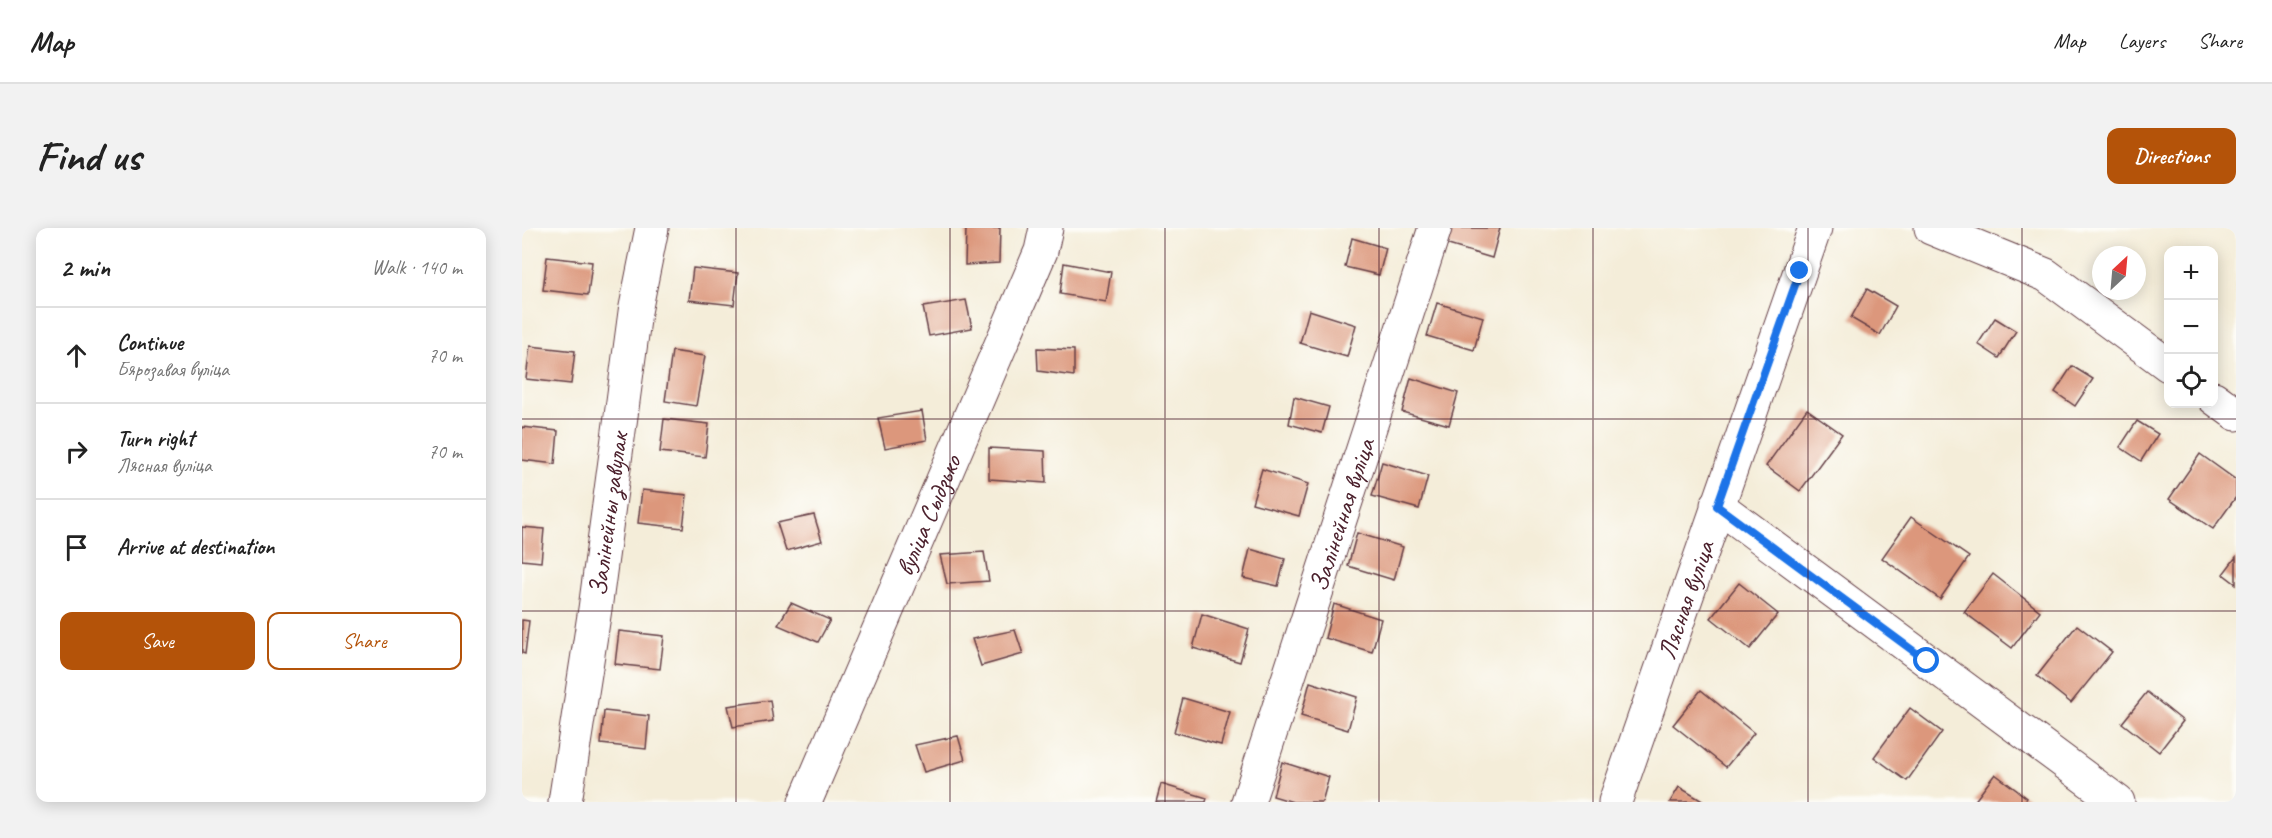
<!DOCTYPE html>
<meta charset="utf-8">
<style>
:root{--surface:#fff;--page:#f2f2f2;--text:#222;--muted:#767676;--line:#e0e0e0;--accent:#b45309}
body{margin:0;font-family:Caveat,sans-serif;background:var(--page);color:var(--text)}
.controls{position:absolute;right:18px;top:18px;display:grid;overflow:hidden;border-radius:12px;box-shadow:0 3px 15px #0003}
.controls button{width:54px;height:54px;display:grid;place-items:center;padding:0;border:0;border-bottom:2px solid var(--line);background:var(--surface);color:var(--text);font:30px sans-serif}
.compass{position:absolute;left:1570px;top:18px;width:54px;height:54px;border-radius:50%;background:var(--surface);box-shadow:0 3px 15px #0003;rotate:26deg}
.stop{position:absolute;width:18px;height:18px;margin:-14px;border:4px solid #1a73e8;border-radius:50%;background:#fff}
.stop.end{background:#1a73e8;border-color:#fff;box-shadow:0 2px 6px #0008}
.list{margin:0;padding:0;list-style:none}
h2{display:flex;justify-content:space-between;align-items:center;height:78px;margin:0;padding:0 24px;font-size:26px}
h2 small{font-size:20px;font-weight:400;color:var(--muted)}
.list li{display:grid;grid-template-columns:39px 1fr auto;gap:18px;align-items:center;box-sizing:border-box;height:96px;padding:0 24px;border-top:2px solid var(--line)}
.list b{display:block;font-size:22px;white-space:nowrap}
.list p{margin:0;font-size:20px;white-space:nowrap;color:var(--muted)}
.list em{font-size:20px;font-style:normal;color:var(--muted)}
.actions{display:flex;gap:12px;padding:18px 24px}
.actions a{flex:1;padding:14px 0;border:2px solid var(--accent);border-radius:12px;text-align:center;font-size:21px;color:var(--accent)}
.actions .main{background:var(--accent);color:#fff}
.icon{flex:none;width:33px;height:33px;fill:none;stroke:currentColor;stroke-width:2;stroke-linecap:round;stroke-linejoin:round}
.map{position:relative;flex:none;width:1714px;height:574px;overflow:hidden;border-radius:12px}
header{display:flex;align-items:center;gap:36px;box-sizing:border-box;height:84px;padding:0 30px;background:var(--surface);border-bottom:2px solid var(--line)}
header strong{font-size:28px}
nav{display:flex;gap:33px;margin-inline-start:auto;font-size:21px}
.intro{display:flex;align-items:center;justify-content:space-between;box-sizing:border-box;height:144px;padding:0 36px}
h1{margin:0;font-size:42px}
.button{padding:15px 27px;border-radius:12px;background:var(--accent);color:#fff;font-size:21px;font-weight:700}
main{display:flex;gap:36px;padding:0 36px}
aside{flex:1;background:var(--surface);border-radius:12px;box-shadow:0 3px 15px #0003}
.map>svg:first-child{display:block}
</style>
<header>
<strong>Map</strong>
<nav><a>Map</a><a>Layers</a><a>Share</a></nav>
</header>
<div class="intro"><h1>Find us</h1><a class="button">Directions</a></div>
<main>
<aside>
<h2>2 min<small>Walk · 140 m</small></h2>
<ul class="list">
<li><svg class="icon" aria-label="ahead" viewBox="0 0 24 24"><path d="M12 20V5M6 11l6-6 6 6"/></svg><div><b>Continue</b><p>Бярозавая вуліца</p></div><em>70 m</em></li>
<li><svg class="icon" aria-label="right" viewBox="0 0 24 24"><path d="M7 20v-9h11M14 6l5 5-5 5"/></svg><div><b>Turn right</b><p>Лясная вуліца</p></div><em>70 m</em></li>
<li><svg class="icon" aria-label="arrive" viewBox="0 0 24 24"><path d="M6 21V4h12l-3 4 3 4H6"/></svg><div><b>Arrive at destination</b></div></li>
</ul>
<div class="actions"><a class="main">Save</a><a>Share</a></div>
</aside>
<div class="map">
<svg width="1714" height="574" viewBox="0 0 1714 574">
<rect width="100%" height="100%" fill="#fdfcf7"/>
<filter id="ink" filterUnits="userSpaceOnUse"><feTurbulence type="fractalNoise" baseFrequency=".0167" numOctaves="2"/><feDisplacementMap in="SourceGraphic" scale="12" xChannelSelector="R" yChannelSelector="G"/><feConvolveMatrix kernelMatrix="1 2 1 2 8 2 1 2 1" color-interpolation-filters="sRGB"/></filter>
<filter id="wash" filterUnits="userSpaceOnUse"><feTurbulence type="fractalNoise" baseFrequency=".008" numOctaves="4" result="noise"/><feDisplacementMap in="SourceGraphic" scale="24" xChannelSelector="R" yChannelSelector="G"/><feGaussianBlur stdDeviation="1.35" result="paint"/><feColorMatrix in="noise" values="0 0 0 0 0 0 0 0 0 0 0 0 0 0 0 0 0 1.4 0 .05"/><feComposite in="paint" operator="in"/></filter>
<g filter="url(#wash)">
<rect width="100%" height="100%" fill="#f4edd9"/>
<g id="blocks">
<g fill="#dc977b">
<polygon points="444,0 478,0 477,35 443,37"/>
<polygon points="928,0 978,0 970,30 923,16"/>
<polygon points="830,10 864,20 857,47 823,39"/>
<polygon points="25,29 70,34 66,67 21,62"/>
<polygon points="542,35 589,44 584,74 538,66"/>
<polygon points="171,40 216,45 212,77 167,72"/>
<polygon points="1345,61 1374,78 1358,107 1329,90"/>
<polygon points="444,72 450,100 407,108 401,79"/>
<polygon points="915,75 961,89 952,122 905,108"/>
<polygon points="787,82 834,97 825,129 778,115"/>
<polygon points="1473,90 1494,103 1477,130 1456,116"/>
<polygon points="8,118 53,123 49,156 4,151"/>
<polygon points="515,120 552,122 552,148 516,143"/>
<polygon points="150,123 183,128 174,178 143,173"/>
<polygon points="1550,138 1571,151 1553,178 1533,164"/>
<polygon points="889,150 936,165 927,197 880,184"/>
<polygon points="772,169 807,179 800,205 767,196"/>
<polygon points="1285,181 1320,206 1278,263 1244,238"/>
<polygon points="400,183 405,212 363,220 356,190"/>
<polygon points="142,191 187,196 183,229 138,224"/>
<polygon points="1615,193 1636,206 1619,233 1598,219"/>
<polygon points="0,199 36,203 33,236 0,232"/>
<polygon points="467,220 523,223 524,255 467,251"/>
<polygon points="1678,226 1714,252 1714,269 1691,301 1647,271"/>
<polygon points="860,234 906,248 897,281 850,268"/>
<polygon points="740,241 786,256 777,288 730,275"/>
<polygon points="120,262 165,267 161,300 116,295"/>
<polygon points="292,287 300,313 264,323 255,295"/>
<polygon points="1389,289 1447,329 1418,371 1360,330"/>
<polygon points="0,299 22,301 19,334 0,332"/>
<polygon points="835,305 881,319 872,352 826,338"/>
<polygon points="728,321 763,331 756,358 721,350"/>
<polygon points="462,324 467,353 425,356 418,327"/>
<polygon points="1714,329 1714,356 1701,346"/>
<polygon points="1471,346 1518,383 1490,420 1442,384"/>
<polygon points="1217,355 1256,386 1228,421 1189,390"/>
<polygon points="269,375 308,392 296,414 256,397"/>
<polygon points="812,376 859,391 850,424 803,410"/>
<polygon points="680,386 727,401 718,434 671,420"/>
<polygon points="0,392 7,393 3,426 0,425"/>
<polygon points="1555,397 1590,424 1549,475 1515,448"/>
<polygon points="493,402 501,426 459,438 450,411"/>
<polygon points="97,403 142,408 138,441 93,436"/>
<polygon points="788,454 835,469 826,502 779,488"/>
<polygon points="1179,462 1232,505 1204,539 1151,497"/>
<polygon points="1625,464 1661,493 1637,524 1600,495"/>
<polygon points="661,470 708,484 699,517 652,504"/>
<polygon points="248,472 251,493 211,499 206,478"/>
<polygon points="1388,480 1420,504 1385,553 1352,529"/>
<polygon points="82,483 127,488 124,521 79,516"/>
<polygon points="436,508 443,532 402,544 393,517"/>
<polygon points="760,534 807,549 800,574 771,574 751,568"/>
<polygon points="1473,546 1505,570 1502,574 1452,574"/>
<polygon points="639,556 685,570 684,574 634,574"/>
<polygon points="1157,559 1182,574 1148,574"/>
</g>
</g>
</g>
<g filter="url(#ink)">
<use href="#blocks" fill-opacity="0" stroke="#643e45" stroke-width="1.5"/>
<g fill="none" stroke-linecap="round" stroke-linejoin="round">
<defs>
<g id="minor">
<polyline points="1409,0 1524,47 1646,137"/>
<polyline points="1692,170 1714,186"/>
<polyline points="1195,277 1596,574"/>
<path id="s1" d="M43 574 73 381 113 84 130 0"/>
<path id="s2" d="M283 574 519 23 524 0"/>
<path id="s3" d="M726 574 913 0"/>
<path id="s4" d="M1093 574 1293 0"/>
</g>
</defs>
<use href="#minor" stroke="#643e45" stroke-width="35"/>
<use href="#minor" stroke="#fff" stroke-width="33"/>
</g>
</g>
<g fill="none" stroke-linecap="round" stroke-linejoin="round" filter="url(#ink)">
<polyline stroke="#1a73e8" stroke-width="8" points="1278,43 1195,278 1405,433"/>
</g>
<path fill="none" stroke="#4a1f2b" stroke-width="1.5" stroke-opacity="0.55" d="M214 0V574M428 0V574M643 0V574M857 0V574M1071 0V574M1286 0V574M1500 0V574M0 191H1714M0 383H1714"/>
<g text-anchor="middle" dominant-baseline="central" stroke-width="6" stroke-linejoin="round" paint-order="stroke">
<g font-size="26" fill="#4a1f2b" stroke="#fdfcf7">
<text stroke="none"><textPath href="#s1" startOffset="291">Залінейны завулак</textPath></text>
<text stroke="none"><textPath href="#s3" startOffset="302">Залінейная вуліца</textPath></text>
<text stroke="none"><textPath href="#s2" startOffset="312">вуліца Сыдзько</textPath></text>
<text stroke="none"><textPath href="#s4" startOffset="214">Лясная вуліца</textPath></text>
</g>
</g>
</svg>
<div class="controls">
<button>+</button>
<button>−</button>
<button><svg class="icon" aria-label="locate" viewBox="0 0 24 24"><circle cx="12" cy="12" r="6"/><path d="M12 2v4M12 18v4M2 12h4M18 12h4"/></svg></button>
</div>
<svg class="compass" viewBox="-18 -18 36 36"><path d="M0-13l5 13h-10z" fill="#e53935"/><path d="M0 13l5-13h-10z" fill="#767676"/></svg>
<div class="stop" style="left:1405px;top:433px"></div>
<div class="stop end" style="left:1278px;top:43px"></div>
</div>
</main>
